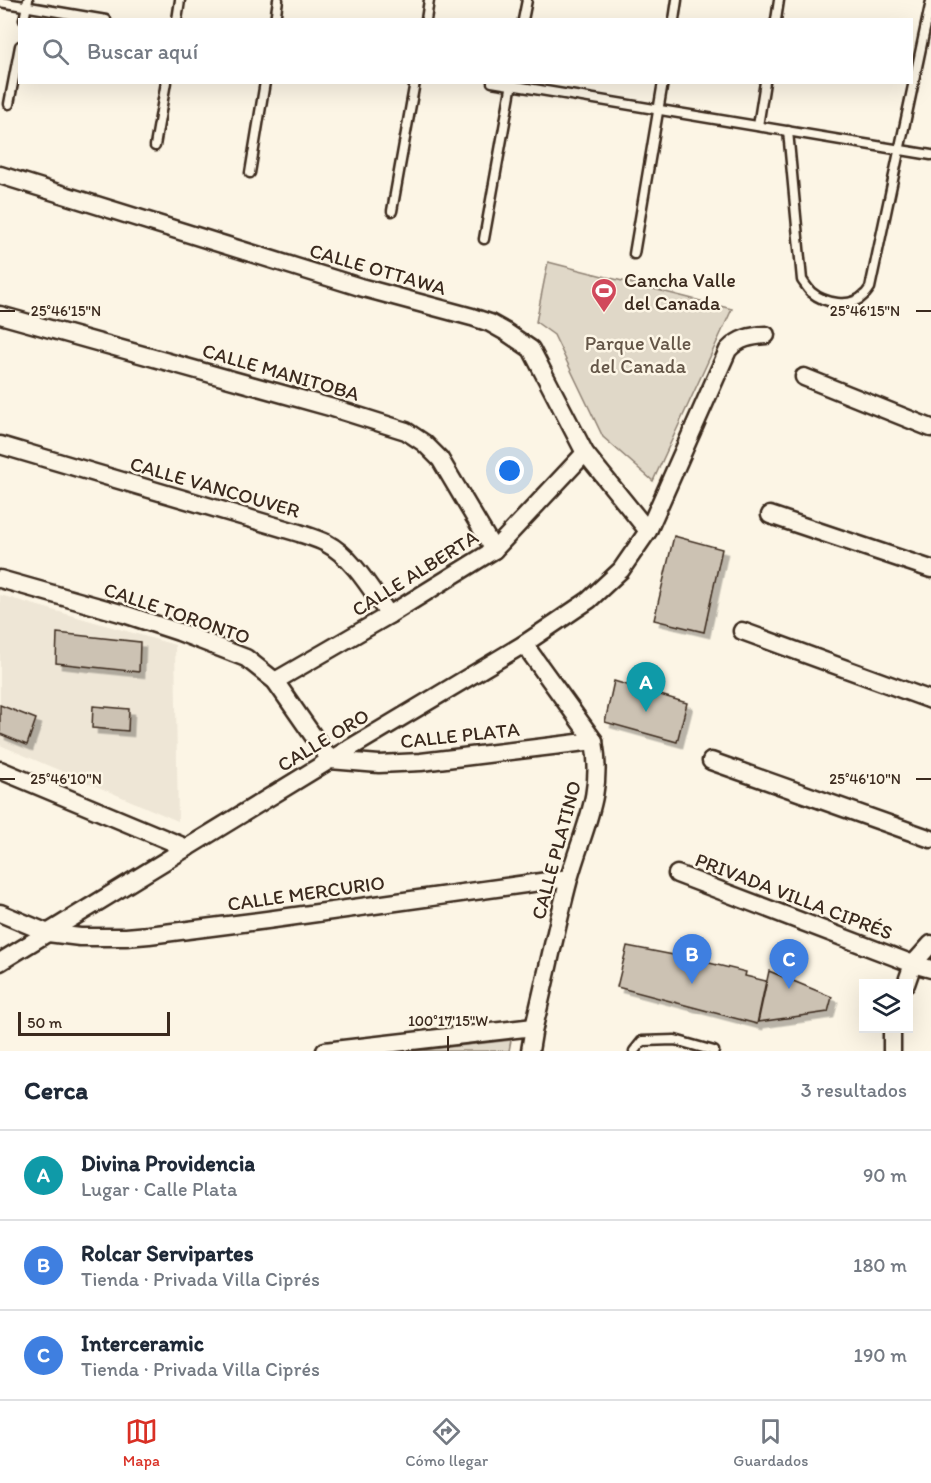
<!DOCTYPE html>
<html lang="es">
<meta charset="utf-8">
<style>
:root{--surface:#fff;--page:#f2f2f3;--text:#1f2937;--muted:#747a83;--line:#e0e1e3;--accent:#d93025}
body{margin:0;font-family:Itim,sans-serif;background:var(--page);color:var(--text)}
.controls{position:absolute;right:18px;bottom:18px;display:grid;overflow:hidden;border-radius:0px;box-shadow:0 6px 24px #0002}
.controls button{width:54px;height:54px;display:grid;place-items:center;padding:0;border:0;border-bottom:2px solid var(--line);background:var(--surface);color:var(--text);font:30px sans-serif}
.scale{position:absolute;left:18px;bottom:15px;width:152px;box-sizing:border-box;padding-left:6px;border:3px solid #3b2a1e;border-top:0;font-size:16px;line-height:21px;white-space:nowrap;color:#3b2a1e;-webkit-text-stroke:4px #fcf5e5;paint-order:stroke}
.you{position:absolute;left:510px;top:471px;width:21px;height:21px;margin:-15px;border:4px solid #fff;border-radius:50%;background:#1a73e8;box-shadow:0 0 0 9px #1a73e833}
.badge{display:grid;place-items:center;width:39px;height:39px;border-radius:50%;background:var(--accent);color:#fff;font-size:20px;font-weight:700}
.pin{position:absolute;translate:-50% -50px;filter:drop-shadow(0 2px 3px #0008)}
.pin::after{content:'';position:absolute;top:32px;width:21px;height:18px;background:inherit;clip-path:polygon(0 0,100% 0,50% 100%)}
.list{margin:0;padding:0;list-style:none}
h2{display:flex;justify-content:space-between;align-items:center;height:78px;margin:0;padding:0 24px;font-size:26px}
h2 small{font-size:20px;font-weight:400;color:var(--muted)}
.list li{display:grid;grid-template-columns:39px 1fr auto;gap:18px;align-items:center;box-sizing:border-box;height:90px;padding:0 24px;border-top:2px solid var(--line)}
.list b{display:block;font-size:22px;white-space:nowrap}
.list p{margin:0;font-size:20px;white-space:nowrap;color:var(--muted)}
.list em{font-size:20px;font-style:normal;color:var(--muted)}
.icon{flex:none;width:33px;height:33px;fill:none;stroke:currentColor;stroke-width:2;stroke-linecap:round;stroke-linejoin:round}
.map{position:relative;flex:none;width:931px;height:1051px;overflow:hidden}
.search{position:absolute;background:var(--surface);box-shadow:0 6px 24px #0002;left:18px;right:18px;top:18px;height:66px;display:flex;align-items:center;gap:15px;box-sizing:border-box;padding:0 21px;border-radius:0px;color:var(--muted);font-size:22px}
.sheet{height:348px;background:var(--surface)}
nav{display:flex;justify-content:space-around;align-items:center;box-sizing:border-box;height:84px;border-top:2px solid var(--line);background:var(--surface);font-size:16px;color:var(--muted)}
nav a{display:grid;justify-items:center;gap:3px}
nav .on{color:var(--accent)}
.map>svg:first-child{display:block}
</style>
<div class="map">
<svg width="931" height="1051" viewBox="0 0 931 1051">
<defs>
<filter id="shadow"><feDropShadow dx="5.5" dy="5.5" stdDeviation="0" flood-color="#0004"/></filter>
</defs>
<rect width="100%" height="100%" fill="#fcf5e5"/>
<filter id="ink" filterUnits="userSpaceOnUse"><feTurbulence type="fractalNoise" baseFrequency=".0167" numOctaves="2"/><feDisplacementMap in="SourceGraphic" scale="12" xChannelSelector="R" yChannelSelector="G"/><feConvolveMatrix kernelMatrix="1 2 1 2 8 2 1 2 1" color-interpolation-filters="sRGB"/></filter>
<g filter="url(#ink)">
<polygon fill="#eee6d6" points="0,595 175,645 178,821 0,745"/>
<g fill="#e0d8c8" stroke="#8e8173" stroke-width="1.5">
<polygon points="548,262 732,309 653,481 603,437 554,335 536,322"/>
<polygon points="511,1040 509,1051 413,1051"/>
</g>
<g fill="#ccc2b3" stroke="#3b2a1e" stroke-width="1.5" filter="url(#shadow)">
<polygon points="674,536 722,549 704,632 654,620"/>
<polygon points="57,633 140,642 139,672 56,663"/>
<polygon points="614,681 687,703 677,742 605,722"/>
<polygon points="0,705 36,719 27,745 0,734"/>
<polygon points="93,706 129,709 128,731 92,728"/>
<polygon points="627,946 689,958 746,972 745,976 766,981 757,1024 617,987"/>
<polygon points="769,971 832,997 828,1012 758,1022"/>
</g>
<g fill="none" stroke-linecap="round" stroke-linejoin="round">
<defs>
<g id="lane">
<polyline points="0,2 106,20"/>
<polyline points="24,20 28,0"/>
<polyline points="177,20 180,0"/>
<polyline points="275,20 278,0"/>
<polyline points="426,20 429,0"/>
<polyline points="523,20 527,0"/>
<polyline points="674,20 677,0"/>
<polyline points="776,20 779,0"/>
<polyline points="492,82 931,155"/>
<polyline points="9,104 20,46"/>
<polyline points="758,126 765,82"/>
<path d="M788 131 802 280C805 284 808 289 811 292 824 303 851 309 864 295 867 293 868 290 870 288L931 1"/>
<polyline points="155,146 166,82"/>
<polyline points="250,173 265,82"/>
<polyline points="392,211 415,82"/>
<polyline points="484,239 512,83"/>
<polyline points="634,254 663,82"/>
<polyline points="634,1051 642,1041 675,1040 714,1051"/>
</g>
<g id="street">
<polyline points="0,175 360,287 472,317 490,323 506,332 531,349 585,453 648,531"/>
<polyline points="0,315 333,408 406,431 424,443 440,459 494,550"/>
<polyline points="804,377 931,428"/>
<path d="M0 445 299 533C308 536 318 539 326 543 353 557 372 591 389 615"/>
<polyline points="770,515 931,569"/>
<polyline points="0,579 124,614 179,632 246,658 275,681 330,760 379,764 421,762 594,741"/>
<polyline points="742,631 931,700"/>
<path d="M524 644 594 741C604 796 583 828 569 879 556 928 546 978 534 1027L530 1051"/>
<polyline points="275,681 389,615 494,550 585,453"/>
<polyline points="711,761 931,839"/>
<polyline points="0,770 187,848"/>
<polyline points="677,874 913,964 931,969"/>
<polyline points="0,913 48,933 80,937 126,937 149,935 267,920 569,878"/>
<path d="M0 962 330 760 524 644 589 600 621 570 648 531 728 350C739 338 751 336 766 335"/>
<polyline points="906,984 913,964 931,944"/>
<polyline points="892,1028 892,1051"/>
<polyline points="325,1051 534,1027"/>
</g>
</defs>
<use href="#lane" stroke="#3b2a1e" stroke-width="13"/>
<use href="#street" stroke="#3b2a1e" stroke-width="21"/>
<use href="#lane" stroke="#fcf5e5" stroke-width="8"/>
<use href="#street" stroke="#fcf5e5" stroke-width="16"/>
</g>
</g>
<path fill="none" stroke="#3b2a1e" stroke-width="2" d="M0 311H15M916 311H931M0 779H15M916 779H931M448 1036V1051"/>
<defs>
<symbol id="stadium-pin" viewBox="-11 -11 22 30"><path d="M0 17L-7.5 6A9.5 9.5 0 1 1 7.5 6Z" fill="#d1495b" stroke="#fcf5e5"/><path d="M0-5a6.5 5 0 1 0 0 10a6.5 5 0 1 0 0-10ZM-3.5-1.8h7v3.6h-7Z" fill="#fff"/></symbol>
</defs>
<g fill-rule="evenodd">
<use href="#stadium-pin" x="589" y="276" width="30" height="40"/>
</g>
<g text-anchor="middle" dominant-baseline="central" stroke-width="5" stroke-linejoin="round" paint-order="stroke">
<g font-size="20" fill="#3b2a1e" stroke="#fcf5e5">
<text transform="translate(378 269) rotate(16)">CALLE OTTAWA</text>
<text transform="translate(281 372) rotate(16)">CALLE MANITOBA</text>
<text transform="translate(215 487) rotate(16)">CALLE VANCOUVER</text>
<text transform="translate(415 573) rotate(-32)">CALLE ALBERTA</text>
<text transform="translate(177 613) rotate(19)">CALLE TORONTO</text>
<text transform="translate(460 735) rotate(-6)">CALLE PLATA</text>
<text transform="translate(323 740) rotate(-31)">CALLE ORO</text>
<text transform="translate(556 850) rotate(-75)">CALLE PLATINO</text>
<text transform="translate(306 893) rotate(-8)">CALLE MERCURIO</text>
<text transform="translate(794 896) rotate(21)">PRIVADA VILLA CIPRÉS</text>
</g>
<g font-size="20" fill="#3b2a1e" stroke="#fcf5e5" text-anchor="start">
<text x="624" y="280">Cancha Valle<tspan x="624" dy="23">del Canada</tspan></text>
</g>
<g font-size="20" fill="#645648" stroke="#fcf5e5">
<text x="638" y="343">Parque Valle<tspan x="638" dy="23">del Canada</tspan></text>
</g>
</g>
<g font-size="15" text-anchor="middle" fill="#3b2a1e" stroke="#fcf5e5" stroke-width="5" stroke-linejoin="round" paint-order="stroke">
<text x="66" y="316">25°46'15"N</text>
<text x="865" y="316">25°46'15"N</text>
<text x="66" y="784">25°46'10"N</text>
<text x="865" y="784">25°46'10"N</text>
<text x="448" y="1026">100°17'15"W</text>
</g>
</svg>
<div class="controls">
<button><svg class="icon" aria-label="layers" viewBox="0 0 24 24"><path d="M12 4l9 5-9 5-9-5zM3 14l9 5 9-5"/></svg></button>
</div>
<div class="scale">50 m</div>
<div class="you"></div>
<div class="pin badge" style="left:646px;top:712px;background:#0f9aa8">A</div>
<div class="pin badge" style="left:692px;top:984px;background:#3f7fe0">B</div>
<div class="pin badge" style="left:789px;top:989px;background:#3f7fe0">C</div>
<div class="search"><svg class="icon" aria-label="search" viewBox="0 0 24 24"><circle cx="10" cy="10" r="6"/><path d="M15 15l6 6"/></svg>Buscar aquí</div>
</div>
<section class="sheet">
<h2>Cerca<small>3 resultados</small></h2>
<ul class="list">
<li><span class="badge" style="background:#0f9aa8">A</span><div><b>Divina Providencia</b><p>Lugar · Calle Plata</p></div><em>90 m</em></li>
<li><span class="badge" style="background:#3f7fe0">B</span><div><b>Rolcar Servipartes</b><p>Tienda · Privada Villa Ciprés</p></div><em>180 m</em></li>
<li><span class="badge" style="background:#3f7fe0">C</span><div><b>Interceramic</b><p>Tienda · Privada Villa Ciprés</p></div><em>190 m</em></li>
</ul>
</section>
<nav>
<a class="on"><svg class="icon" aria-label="map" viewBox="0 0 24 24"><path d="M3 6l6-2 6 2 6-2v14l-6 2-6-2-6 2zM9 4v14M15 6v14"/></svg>Mapa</a>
<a><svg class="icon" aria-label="directions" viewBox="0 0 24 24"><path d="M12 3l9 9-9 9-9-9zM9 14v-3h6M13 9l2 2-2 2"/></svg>Cómo llegar</a>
<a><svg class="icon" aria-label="saved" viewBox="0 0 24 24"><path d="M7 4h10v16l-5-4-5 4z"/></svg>Guardados</a>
</nav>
